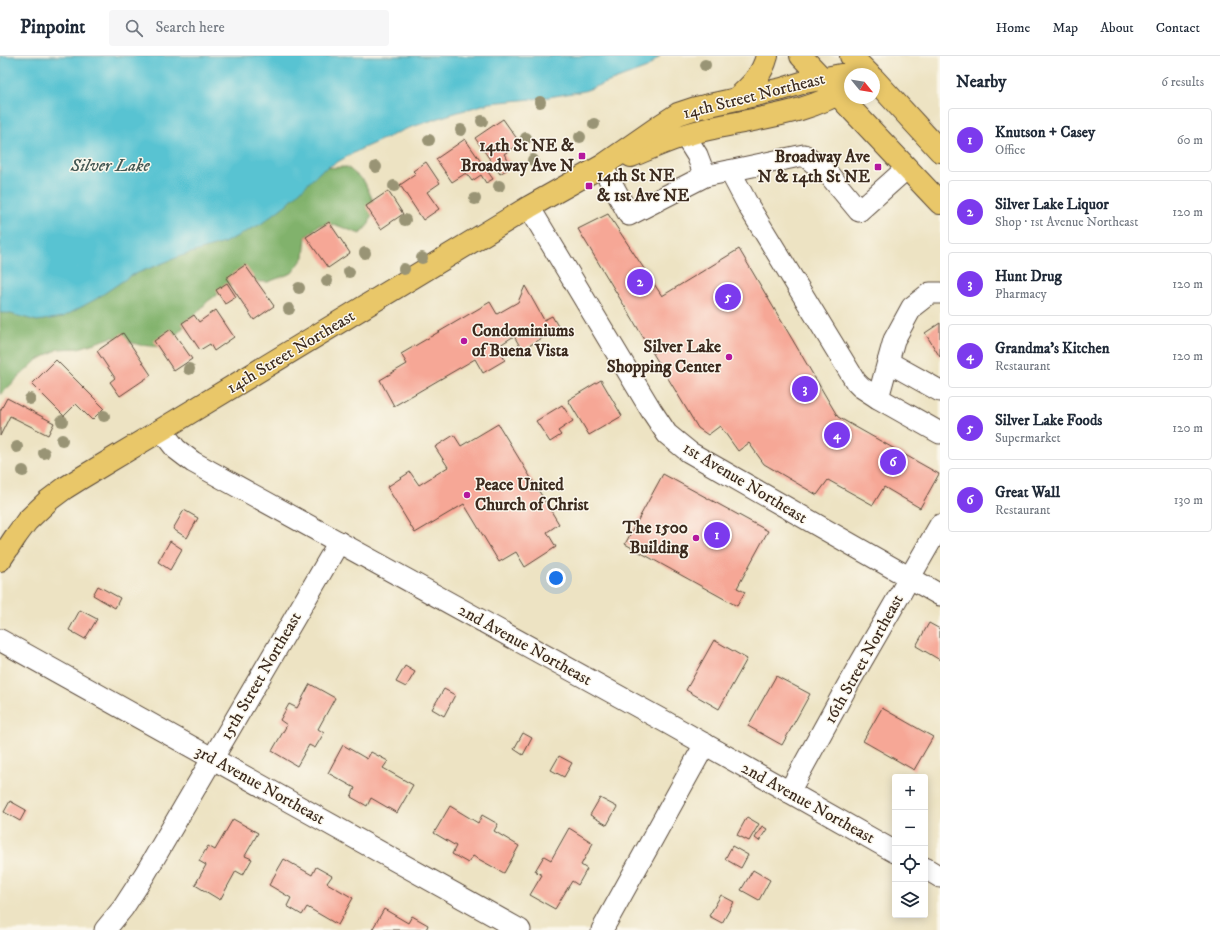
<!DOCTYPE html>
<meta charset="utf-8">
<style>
:root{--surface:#fff;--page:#f6f6f7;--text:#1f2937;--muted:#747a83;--line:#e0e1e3;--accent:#7c3aed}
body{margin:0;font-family:"IM FELL DW Pica",serif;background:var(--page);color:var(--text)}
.controls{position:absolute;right:12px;bottom:12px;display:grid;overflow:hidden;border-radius:4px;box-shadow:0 2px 10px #0003}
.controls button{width:36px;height:36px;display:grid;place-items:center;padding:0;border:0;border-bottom:1px solid var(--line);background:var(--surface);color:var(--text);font:20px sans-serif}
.compass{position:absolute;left:844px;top:12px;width:36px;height:36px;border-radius:50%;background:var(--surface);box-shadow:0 2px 10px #0003;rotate:120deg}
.you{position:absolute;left:556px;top:522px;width:14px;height:14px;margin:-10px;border:3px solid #fff;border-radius:50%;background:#1a73e8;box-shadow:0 0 0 6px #1a73e833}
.badge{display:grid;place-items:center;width:26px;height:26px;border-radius:50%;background:var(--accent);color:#fff;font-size:13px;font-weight:700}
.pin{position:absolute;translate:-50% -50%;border:2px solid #fff;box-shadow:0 1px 4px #0006}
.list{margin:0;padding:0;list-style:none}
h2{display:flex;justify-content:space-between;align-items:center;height:52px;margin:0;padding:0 16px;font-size:17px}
h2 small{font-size:13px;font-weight:400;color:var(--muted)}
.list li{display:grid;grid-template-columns:26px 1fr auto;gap:12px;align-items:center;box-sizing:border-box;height:64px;margin:0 8px 8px;padding:0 8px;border:1px solid var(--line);border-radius:4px}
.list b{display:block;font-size:15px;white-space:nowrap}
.list p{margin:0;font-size:13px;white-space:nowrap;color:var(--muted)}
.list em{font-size:13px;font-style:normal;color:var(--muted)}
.icon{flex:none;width:22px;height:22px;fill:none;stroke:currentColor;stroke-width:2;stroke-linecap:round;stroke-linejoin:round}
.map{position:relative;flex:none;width:940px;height:874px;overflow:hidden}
header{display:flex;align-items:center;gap:24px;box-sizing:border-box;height:56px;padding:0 20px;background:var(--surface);border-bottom:1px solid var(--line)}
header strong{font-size:19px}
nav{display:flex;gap:22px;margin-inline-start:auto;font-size:14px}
.search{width:280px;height:36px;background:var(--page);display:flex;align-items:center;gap:10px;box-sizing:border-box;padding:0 14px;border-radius:4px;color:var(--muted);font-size:15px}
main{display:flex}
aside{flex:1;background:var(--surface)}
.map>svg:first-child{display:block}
</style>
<header>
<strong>Pinpoint</strong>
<div class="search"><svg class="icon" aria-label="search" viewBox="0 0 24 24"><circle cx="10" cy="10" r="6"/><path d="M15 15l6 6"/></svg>Search here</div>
<nav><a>Home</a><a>Map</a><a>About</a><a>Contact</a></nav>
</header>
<main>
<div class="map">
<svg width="940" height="874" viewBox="0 0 940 874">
<rect width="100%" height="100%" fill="#fbf7ec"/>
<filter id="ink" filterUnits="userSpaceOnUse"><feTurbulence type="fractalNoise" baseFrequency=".025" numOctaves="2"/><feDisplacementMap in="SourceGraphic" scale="8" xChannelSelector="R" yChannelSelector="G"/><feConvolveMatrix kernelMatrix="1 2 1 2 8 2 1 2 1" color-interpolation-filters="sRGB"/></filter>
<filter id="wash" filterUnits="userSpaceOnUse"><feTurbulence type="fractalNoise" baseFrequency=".012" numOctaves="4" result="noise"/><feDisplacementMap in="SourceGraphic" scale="16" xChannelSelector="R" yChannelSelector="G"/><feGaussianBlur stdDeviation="0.9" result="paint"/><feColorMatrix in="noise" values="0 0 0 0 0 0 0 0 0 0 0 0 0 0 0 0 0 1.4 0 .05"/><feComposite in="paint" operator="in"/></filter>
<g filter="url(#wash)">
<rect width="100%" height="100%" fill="#ede3c3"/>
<polygon fill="#81b26c" stroke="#5e6e45" points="347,111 364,125 375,149 369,168 360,178 336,169 319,169 306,181 304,201 292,217 268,226 237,225 208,245 178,277 162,291 140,289 113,281 79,292 58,293 36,305 0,339 0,248 317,112"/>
<polygon fill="#58c3d2" stroke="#4a7678" points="0,0 660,0 647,12 584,35 543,42 489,47 448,59 406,73 361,93 321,115 287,148 261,168 224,187 181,200 130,220 96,243 63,261 37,265 7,257 0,257"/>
<g id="blocks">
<g fill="#f6a796">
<polygon points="503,63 520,87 504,98 512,110 500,118 475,82"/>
<polygon points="465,83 493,123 486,127 481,119 472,125 466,117 452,126 436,103"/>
<polygon points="426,106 440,127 427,136 439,153 423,164 400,129 416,118 413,115"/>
<polygon points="388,135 403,158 381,173 366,150"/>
<polygon points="608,158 662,240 739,193 838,361 939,418 920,452 884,431 873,449 828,424 817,439 764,408 749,387 738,395 720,370 708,379 698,372 578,173"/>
<polygon points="329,166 350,197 328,212 306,181"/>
<polygon points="245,209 274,250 254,264 226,222"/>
<polygon points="227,227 236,241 225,248 216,234"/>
<polygon points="525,230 544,264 552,260 559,272 522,294 514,280 497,291 505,304 483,317 475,303 394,350 380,324 407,308 401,298 490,246 497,258 518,246"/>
<polygon points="216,254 234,281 214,295 210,288 200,294 182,267 194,259 199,266"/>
<polygon points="940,267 940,301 925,277"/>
<polygon points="171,273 192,303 174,315 154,285"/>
<polygon points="123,277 151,319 120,340 110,326 115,322 97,295"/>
<polygon points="56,304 104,352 92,364 76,348 64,360 32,328"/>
<polygon points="601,324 622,360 589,379 568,344"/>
<polygon points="7,342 54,367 48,379 10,360 0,380 0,355"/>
<polygon points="562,349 573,365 558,375 561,379 550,386 536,365"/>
<polygon points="498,368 559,468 547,476 556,491 525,511 516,496 499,506 464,448 415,477 387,431 410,416 419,429 448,411 435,391 454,379 461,390"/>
<polygon points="663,418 768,475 737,532 745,536 737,550 625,488"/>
<polygon points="184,454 198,462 187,482 173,473"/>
<polygon points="170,485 182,493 170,514 158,506"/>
<polygon points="98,530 120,542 115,552 93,539"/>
<polygon points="80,554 97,563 85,583 69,574"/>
<polygon points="929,567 940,573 940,604 916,590"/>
<polygon points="714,584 747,603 719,653 686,634"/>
<polygon points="405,610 415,616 406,631 396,626"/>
<polygon points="776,620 810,638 782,689 748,670"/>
<polygon points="310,628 335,642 318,673 324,677 315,692 309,689 297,710 272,695 287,669 280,664 289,648 297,652"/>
<polygon points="444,633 455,639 444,660 432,653"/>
<polygon points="882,652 933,681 914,714 863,685"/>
<polygon points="523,677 532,682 523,699 514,693"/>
<polygon points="343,689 367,703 371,696 388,705 383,712 413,729 397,757 371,742 367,750 351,741 355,732 328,717"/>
<polygon points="559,700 572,707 564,721 551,714"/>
<polygon points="600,742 617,751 607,769 590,759"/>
<polygon points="10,745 26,754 20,765 4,756"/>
<polygon points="450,750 478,767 482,759 498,768 494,775 519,790 504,817 473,800 468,807 452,798 456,790 434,777"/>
<polygon points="747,761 759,768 749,785 737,779"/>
<polygon points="233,763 258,777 245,800 252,803 243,819 236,815 220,844 195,829 206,809 199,805 208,790 215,794"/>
<polygon points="762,770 767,773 759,785 755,782"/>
<polygon points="569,772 593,787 581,809 587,813 578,829 572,825 555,853 530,839 542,819 535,815 544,800 551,804"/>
<polygon points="732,790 748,799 741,812 725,803"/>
<polygon points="284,803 312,819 316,811 332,820 327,827 353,842 338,869 307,851 302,859 287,850 291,842 269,829"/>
<polygon points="753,814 770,824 759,844 741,834"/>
<polygon points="721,839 734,846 722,867 709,860"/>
<polygon points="384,853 408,867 412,860 428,869 426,874 372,874"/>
</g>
</g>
</g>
<g filter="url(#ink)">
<use href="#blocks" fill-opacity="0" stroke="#564637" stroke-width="1"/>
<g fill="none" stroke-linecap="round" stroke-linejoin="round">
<defs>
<g id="minor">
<polyline points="685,80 697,99 705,120"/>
<polyline points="602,110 629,159 705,120 804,99 830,120 859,155 907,112"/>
<polyline points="730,115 749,151 856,326 861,331 878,342 940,377"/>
<polyline points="529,151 651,354 667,378 689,396 940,539"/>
<polyline points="888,306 940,335"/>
<polyline points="878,342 894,284 912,251 930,237 940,237"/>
<polyline points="161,374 176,393 193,406 664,665 895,796"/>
<polyline points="0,584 520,874"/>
<polyline points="789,736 850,625 940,469"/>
<polyline points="925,812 940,821"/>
<polyline points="105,874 123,852 145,818 339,486"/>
<polyline points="602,874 705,688"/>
</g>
<g id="major">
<polyline points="801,0 940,147"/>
<polyline points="851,0 869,18"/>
<polyline points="874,23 940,95"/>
<path d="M736 43C751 30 762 19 767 0"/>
<path d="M631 100C654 91 677 80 700 75 751 62 805 60 850 31"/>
<polyline points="0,504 16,480 27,465 49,444 65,432 81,422 161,374 529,151 602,110 661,69 678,58 696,52 782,33 805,26 841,19 850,19"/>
</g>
</defs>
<use href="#minor" stroke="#564637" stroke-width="23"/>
<use href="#major" stroke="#564637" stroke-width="24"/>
<use href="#minor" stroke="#fff" stroke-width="21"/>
<use href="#major" stroke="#e9c769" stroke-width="22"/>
</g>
<g fill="#999475">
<circle cx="705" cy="9" r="6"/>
<circle cx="540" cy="46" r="6"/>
<circle cx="482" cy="65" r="6"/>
<circle cx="594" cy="68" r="6"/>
<circle cx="461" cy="74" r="6"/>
<circle cx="580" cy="81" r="6"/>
<circle cx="526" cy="82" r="6"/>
<circle cx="429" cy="84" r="6"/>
<circle cx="533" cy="104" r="6"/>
<circle cx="376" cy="111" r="6"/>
<circle cx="394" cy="130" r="6"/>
<circle cx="499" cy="130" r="6"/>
<circle cx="475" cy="143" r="6"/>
<circle cx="405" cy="164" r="6"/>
<circle cx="365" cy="197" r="6"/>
<circle cx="422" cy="202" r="6"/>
<circle cx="404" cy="213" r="6"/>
<circle cx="349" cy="216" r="6"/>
<circle cx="327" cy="225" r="6"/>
<circle cx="299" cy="232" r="6"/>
<circle cx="289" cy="253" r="6"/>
<circle cx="189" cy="313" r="6"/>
<circle cx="30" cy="343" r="6"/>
<circle cx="104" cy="360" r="6"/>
<circle cx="62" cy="365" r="6"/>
<circle cx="62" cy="384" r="6"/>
<circle cx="17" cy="391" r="6"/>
<circle cx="44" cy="397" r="6"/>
<circle cx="23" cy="415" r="6"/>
</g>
</g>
<g fill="#b5179e" stroke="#fbf7ec" stroke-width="1.5">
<rect x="578" y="96" width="8" height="8" rx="2"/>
<rect x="874" y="107" width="8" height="8" rx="2"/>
<rect x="585" y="126" width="8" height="8" rx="2"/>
<circle cx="464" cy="285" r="4"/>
<circle cx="729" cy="301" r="4"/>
<circle cx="467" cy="439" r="4"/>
<circle cx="696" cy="482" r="4"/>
</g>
<g text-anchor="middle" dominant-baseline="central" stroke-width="3" stroke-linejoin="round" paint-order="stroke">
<g font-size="17" fill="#3b2a1e" stroke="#fbf7ec">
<text transform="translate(754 40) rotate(-14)">14th Street Northeast</text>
<text transform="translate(291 296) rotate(-31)">14th Street Northeast</text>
<text transform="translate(745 427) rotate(31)">1st Avenue Northeast</text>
<text transform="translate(525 589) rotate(29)">2nd Avenue Northeast</text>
<text transform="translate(864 603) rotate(-61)">16th Street Northeast</text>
<text transform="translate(261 620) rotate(-60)">15th Street Northeast</text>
<text transform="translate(260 729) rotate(29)">3rd Avenue Northeast</text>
<text transform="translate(808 747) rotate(29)">2nd Avenue Northeast</text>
</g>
<g font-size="17" font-weight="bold" fill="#3b2a1e" stroke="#fbf7ec" text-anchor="end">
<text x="574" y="90">14th St NE &amp;<tspan x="574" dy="20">Broadway Ave N</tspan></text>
<text x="870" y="101">Broadway Ave<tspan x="870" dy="20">N &amp; 14th St NE</tspan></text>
<text x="597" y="120" text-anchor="start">14th St NE<tspan x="597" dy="20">&amp; 1st Ave NE</tspan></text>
<text x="472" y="275" text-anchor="start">Condominiums<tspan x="472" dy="20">of Buena Vista</tspan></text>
<text x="721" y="291">Silver Lake<tspan x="721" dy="20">Shopping Center</tspan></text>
<text x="475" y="429" text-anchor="start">Peace United<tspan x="475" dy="20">Church of Christ</tspan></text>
<text x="688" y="472">The 1500<tspan x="688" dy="20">Building</tspan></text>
</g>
<g font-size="18" font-style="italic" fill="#445854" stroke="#fbf7ec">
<text x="110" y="110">Silver Lake</text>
</g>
</g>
</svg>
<div class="controls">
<button>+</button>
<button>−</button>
<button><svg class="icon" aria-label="locate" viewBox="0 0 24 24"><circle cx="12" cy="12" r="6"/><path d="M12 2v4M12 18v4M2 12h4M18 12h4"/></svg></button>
<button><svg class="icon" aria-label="layers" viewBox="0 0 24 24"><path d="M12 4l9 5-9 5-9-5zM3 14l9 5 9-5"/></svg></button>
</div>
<svg class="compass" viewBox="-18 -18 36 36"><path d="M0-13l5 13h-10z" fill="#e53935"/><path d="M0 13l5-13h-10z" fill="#747a83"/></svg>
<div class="you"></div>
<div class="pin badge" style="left:717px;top:479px">1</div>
<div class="pin badge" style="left:640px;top:226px">2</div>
<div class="pin badge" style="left:805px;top:333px">3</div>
<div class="pin badge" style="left:837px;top:379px">4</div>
<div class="pin badge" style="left:728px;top:241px">5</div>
<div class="pin badge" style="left:893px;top:406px">6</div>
</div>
<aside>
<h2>Nearby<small>6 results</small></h2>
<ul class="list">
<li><span class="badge">1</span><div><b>Knutson + Casey</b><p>Office</p></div><em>60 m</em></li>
<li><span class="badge">2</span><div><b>Silver Lake Liquor</b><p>Shop · 1st Avenue Northeast</p></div><em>120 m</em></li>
<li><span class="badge">3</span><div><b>Hunt Drug</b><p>Pharmacy</p></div><em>120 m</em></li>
<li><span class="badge">4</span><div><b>Grandma's Kitchen</b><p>Restaurant</p></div><em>120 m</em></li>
<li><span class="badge">5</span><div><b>Silver Lake Foods</b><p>Supermarket</p></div><em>120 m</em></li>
<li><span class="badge">6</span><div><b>Great Wall</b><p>Restaurant</p></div><em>130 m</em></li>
</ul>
</aside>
</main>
